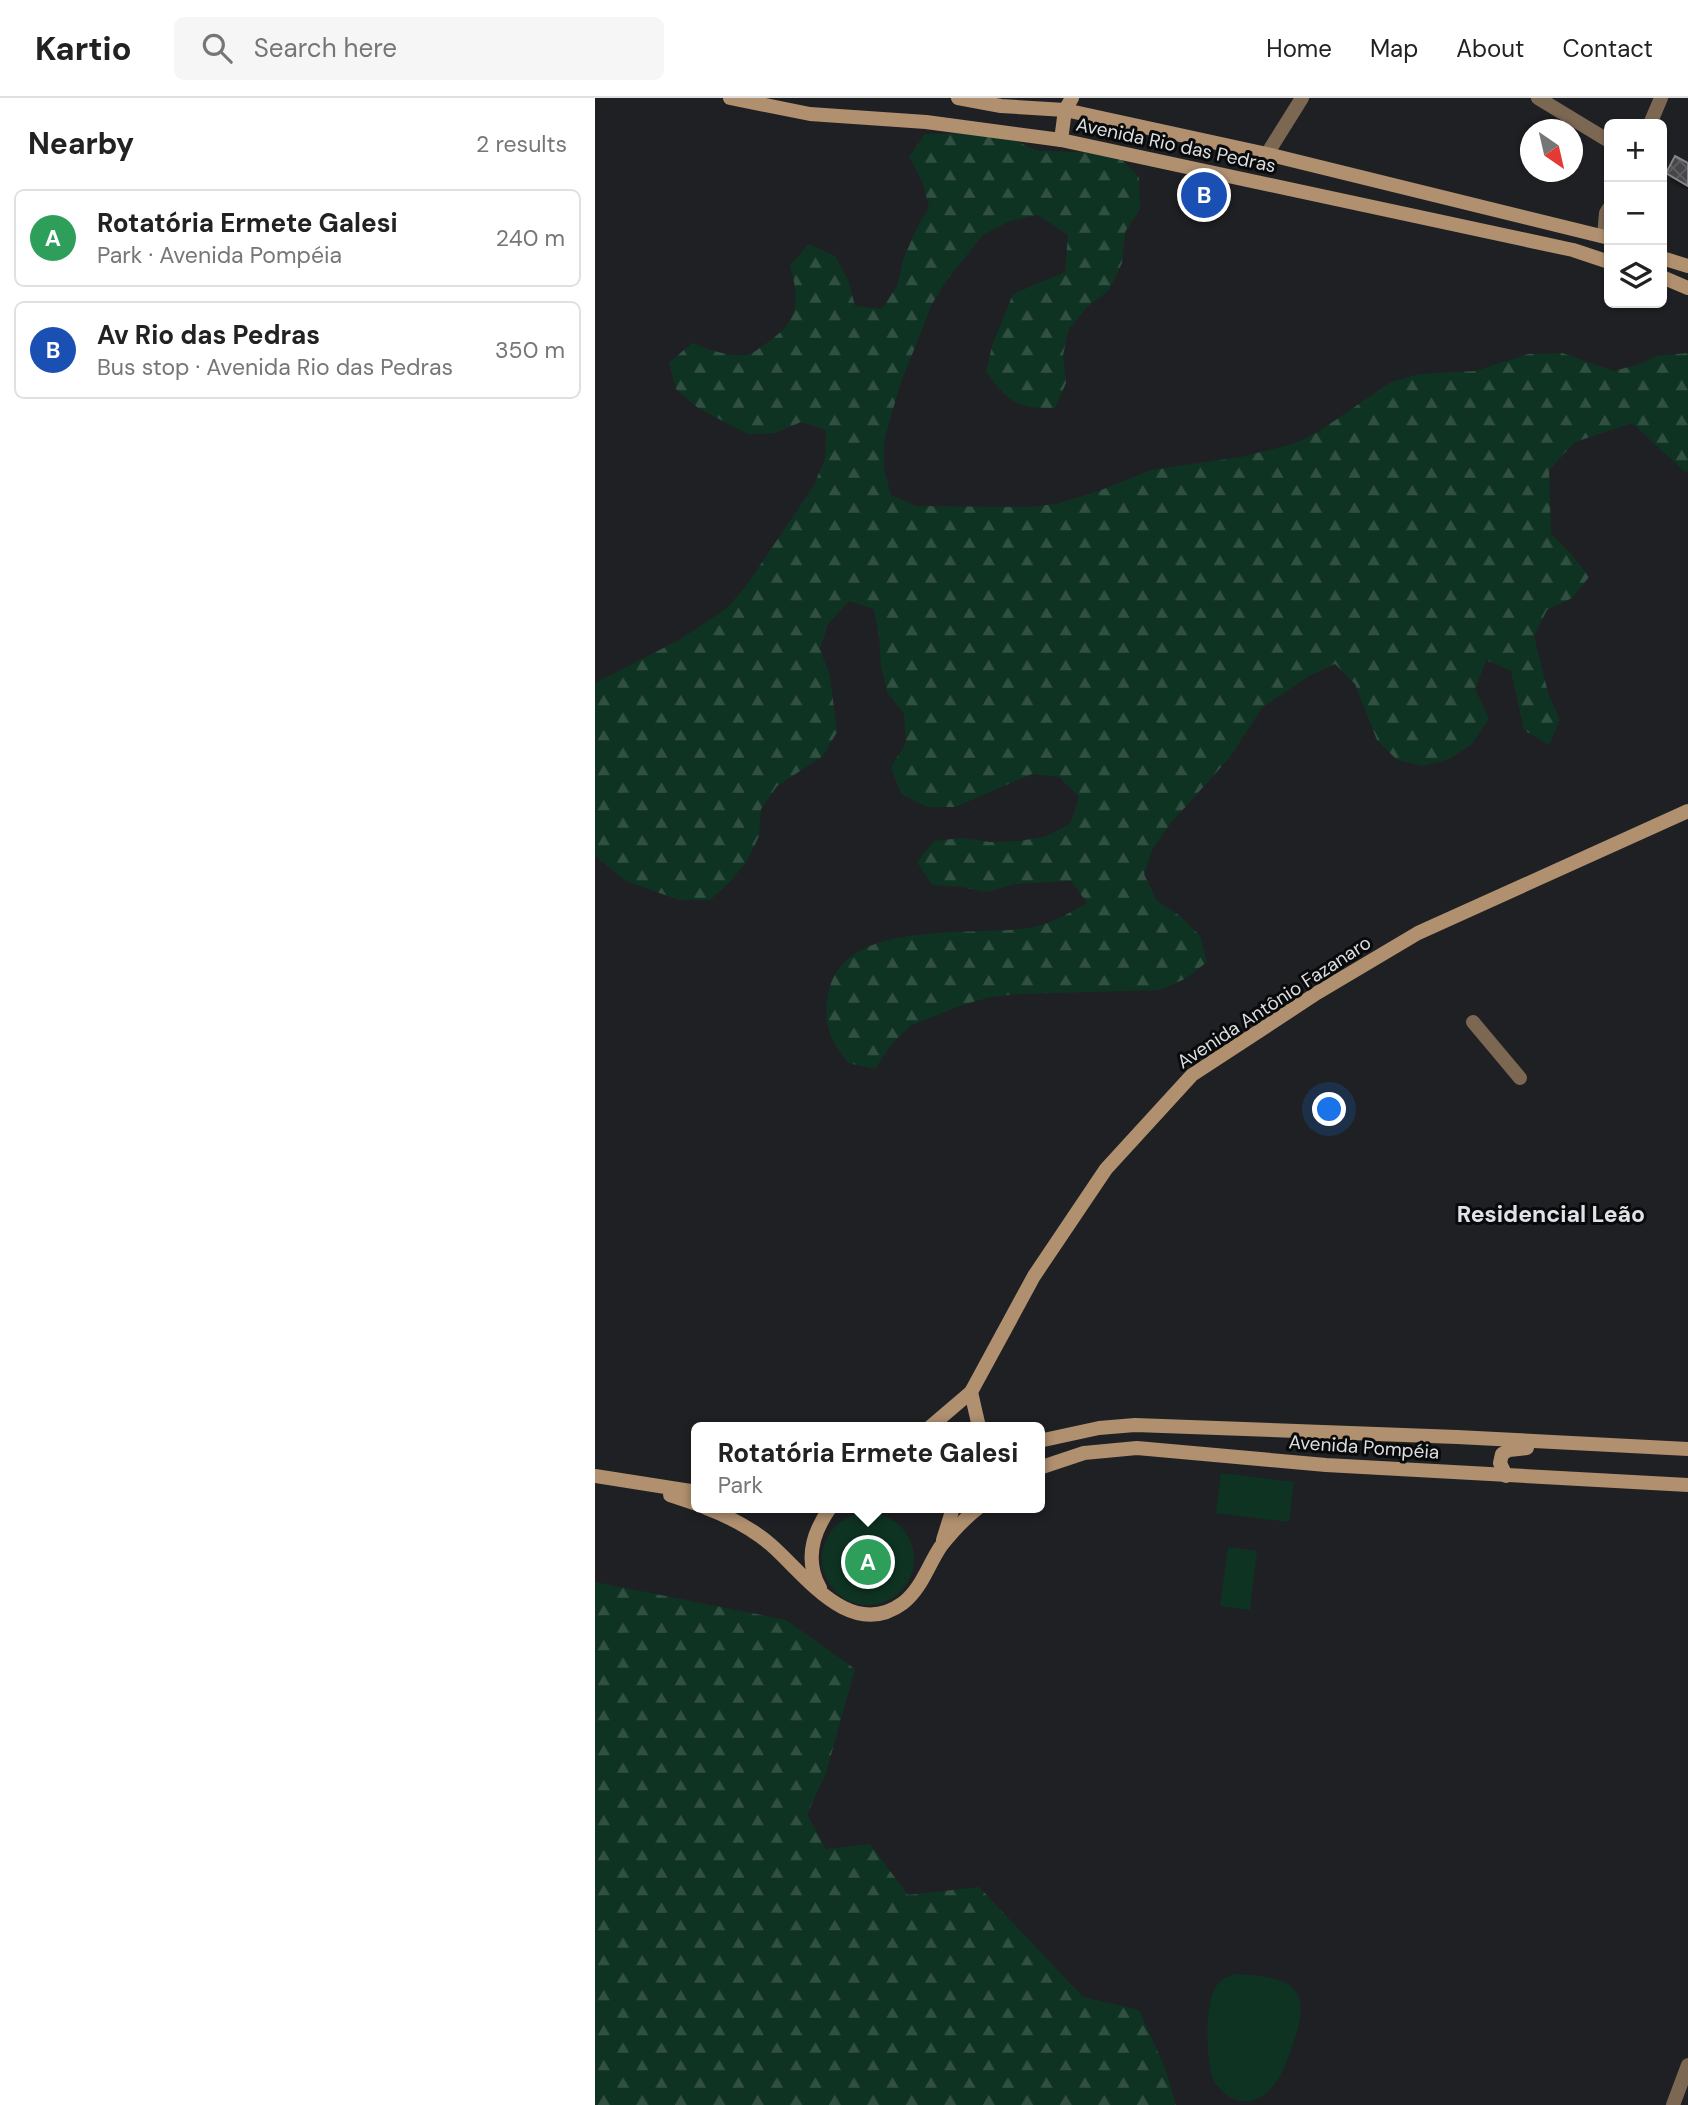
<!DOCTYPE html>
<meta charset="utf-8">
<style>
:root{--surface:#fff;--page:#f6f6f6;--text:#222;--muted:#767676;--line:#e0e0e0;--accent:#386e74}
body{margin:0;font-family:"DM Sans",sans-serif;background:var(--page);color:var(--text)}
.controls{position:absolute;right:21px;top:21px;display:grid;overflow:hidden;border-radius:10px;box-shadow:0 2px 5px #0004}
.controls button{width:63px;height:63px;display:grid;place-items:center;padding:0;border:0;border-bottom:2px solid var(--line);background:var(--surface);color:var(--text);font:35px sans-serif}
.compass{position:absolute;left:925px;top:21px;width:63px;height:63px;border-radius:50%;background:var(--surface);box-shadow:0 2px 5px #0004;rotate:146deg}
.you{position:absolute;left:735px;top:1012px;width:24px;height:24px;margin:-18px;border:5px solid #fff;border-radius:50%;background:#1a73e8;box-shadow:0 0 0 10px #1a73e833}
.badge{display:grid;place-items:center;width:46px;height:46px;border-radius:50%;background:var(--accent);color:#fff;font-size:23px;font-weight:700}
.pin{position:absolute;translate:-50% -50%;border:4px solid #fff;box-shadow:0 2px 7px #0006}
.popup{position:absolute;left:96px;top:1324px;width:354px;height:91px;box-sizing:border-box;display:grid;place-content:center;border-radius:10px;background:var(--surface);filter:drop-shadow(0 2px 5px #0005);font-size:23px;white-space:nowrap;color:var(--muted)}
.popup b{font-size:26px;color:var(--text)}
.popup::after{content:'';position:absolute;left:50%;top:100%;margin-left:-14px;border:14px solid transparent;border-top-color:var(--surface)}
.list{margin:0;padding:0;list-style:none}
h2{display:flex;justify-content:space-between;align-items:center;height:91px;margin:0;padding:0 28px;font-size:30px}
h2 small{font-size:23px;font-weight:400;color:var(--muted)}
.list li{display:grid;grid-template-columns:46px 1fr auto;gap:21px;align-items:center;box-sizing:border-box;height:98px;margin:0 14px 14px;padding:0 14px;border:2px solid var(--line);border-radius:10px}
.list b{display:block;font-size:26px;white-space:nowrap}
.list p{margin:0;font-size:23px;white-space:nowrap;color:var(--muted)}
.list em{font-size:23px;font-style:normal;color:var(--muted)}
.icon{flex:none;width:38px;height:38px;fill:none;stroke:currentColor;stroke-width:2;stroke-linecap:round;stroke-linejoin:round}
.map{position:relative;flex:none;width:1093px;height:2007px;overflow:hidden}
header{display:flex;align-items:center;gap:42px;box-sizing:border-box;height:98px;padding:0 35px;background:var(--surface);border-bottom:2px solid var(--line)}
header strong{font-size:33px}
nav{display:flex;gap:38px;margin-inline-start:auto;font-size:24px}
.search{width:490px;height:63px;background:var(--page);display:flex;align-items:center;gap:18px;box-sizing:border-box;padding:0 24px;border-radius:10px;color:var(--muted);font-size:26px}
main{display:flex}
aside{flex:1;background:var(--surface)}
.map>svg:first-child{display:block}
</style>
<header>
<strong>Kartio</strong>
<div class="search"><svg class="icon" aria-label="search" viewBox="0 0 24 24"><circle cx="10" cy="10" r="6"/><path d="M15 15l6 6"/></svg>Search here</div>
<nav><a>Home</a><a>Map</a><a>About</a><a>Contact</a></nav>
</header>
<main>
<aside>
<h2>Nearby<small>2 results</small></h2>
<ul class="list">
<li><span class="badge" style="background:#2e9e5b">A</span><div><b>Rotatória Ermete Galesi</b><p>Park · Avenida Pompéia</p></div><em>240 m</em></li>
<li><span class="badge" style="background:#1a4fb4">B</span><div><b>Av Rio das Pedras</b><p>Bus stop · Avenida Rio das Pedras</p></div><em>350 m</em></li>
</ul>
</aside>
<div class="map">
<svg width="1093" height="2007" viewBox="0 0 1093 2007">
<defs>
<pattern id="forest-firs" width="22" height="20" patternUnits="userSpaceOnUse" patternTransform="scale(1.75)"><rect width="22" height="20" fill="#0e3322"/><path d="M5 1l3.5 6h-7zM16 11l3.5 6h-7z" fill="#315042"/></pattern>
<pattern id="building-cross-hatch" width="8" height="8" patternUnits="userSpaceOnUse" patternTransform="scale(1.75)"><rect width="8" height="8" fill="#464548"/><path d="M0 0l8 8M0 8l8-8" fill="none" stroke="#605f62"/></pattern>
<filter id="shadow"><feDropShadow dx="5.5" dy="5.5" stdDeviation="2" flood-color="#0009"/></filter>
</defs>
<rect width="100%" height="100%" fill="#1f2023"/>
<g fill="#0e3322">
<polygon points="626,1375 699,1384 694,1424 621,1415"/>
<circle cx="273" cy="1461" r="46"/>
<polygon points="633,1449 662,1453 655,1512 625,1508"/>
<path d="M641 1876C689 1879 719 1884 700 1940 691 1966 680 2006 646 2003 636 2002 626 1993 620 1985 610 1968 609 1900 623 1886 627 1880 635 1878 641 1876Z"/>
</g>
<g fill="url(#forest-firs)">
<path d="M390 35 416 41 441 52 496 55 524 59 544 79 545 111 530 134 527 165 514 192 492 209 474 231 468 257 471 285 460 310C422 311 414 304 391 274L397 248 418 196 470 174 473 137 443 117 414 123 388 137 353 180 337 206 305 287 289 343V371L296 397 321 408 433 409 461 406 504 393 556 372 646 359 698 346 723 334 796 284 824 276 880 273 933 256 967 255 1019 273 1045 266 1061 258 1093 255V373L1090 374 1037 325 980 344 954 372 956 436 977 457 994 479 977 500 952 512 939 538 953 595 965 622 954 647 929 632 916 573 891 562 880 591 894 620 877 646 854 661 828 668 802 662 782 642 760 586 740 566 714 578 667 610 635 659 575 726 558 750 549 776 562 803 585 818 605 838 612 864 590 881 564 892 423 896 395 899 367 907 315 928 295 948 280 971 253 965C235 941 228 928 233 898 246 816 382 841 439 829 458 825 476 814 492 805L476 783 420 786 392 794 366 789 337 787 322 764 339 743 367 740 395 744 425 743 452 738 476 725 484 699 464 679 437 676 360 709H332L306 696 296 669 311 645 309 616 292 594 286 568 284 538 279 511 254 503 233 526 225 551 235 578 242 634 228 658 182 688 166 711 164 738 152 763 135 784 115 802H84L31 783 0 758V585L84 542 132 510 151 488 218 389 230 361 231 332 206 324 180 335 153 336 103 310 81 291 74 265 97 245C113 251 133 259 150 257 157 257 164 250 169 247 205 223 205 205 195 167L214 146 240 158 253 182 260 208 287 211 302 188 308 162 320 134 334 109 327 83 314 59 330 36Z"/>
<polygon points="0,1484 191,1522 260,1571 231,1675 212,1716 231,1751 275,1746 313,1797 384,1789 488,1899 544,1912 570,1970 581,2007 0,2007"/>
</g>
<polygon fill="url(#building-cross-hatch)" stroke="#858488" stroke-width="2" filter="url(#shadow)" points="1080,58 1093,65 1093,88 1071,75"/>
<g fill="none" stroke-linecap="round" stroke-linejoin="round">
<g stroke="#7c6753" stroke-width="14">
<polyline points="943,0 1014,43"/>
<polyline points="1055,26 1066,0"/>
<polyline points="672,56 707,0"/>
<polyline points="1009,138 1011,115 1014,110"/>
<polyline points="878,924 925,980"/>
<polyline points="1078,2007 1093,1967"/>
</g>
<g stroke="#b0906f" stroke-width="14">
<polyline points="135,0 215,16 331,24 466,42 978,152 1014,164"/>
<polyline points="363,0 406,8 470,12 672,56 1014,140"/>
<polyline points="466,42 470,12 477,0"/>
<polyline points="1067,160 1093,168"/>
<polyline points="1067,179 1093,190"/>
<polyline points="376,1294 384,1329"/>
<polyline points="335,1329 376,1294 439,1178 511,1071 597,977 722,895 823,835 1093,713"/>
<polyline points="444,1343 504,1330 540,1327 862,1339 1093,1351"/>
<polyline points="444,1370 489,1355 542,1350 731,1367 1093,1387"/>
<polyline points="0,1378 102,1394"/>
<polyline points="911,1378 905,1365 907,1356 914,1352 932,1350"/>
<polyline points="75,1397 102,1406"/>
<path d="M111 1410C135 1419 156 1430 175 1446 210 1476 255 1544 308 1505 327 1490 333 1467 346 1448 357 1434 369 1421 383 1410"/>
<polyline points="348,1442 358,1410"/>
<path d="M225 1490C209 1462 218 1434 235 1410"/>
</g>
</g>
<g text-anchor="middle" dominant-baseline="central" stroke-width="6" stroke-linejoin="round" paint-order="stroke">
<g font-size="19" fill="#dddee0" stroke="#090a0b">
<text transform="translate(581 47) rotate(12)">Avenida Rio das Pedras</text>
<text transform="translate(679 904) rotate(-33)">Avenida Antônio Fazanaro</text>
<text transform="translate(769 1349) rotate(4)">Avenida Pompéia</text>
</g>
<g font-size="23" font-weight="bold" fill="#e1e2e6" stroke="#090a0b">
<text x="956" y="1116">Residencial Leão</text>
</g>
</g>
</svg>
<div class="controls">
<button>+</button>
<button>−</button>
<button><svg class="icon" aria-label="layers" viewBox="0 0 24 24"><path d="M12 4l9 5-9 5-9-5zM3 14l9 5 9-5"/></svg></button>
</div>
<svg class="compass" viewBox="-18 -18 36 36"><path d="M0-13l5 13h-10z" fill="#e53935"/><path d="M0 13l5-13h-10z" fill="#767676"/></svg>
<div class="you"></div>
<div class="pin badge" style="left:273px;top:1464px;background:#2e9e5b">A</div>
<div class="popup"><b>Rotatória Ermete Galesi</b>Park</div>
<div class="pin badge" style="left:609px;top:97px;background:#1a4fb4">B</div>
</div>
</main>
